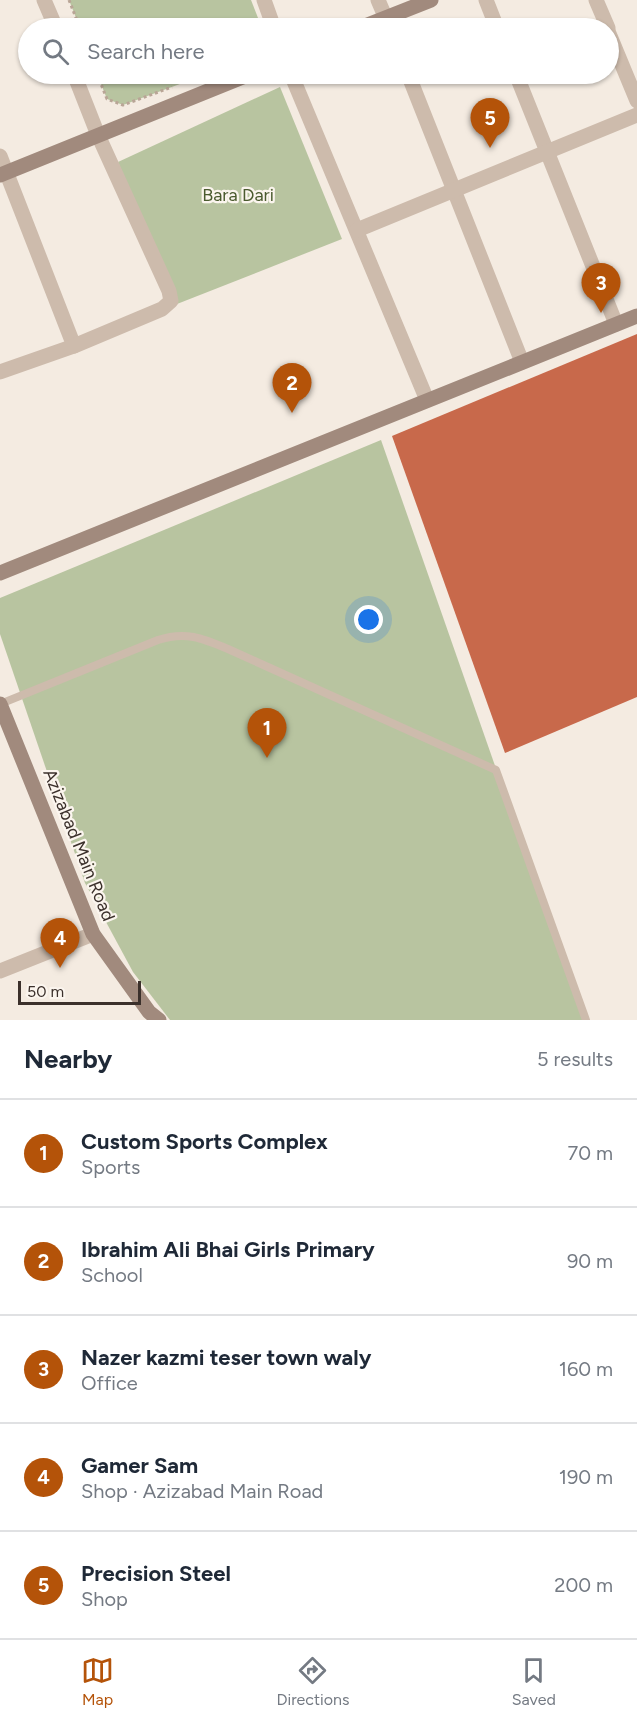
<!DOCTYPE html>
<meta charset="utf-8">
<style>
:root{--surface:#fff;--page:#f2f2f3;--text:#1f2937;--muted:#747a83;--line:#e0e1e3;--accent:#b45309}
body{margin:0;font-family:Figtree,sans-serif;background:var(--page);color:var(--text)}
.scale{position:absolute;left:18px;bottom:15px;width:123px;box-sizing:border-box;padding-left:6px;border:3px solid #3b302b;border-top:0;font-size:16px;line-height:21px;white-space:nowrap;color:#3b302b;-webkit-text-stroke:4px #fbf5ee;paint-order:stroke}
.you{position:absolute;left:369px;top:620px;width:21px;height:21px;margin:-15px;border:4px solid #fff;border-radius:50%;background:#1a73e8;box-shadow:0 0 0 9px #1a73e833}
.badge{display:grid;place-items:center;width:39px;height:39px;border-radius:50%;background:var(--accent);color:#fff;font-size:20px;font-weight:700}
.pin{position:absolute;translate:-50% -50px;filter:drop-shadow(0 2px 3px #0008)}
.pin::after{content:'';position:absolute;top:32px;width:21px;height:18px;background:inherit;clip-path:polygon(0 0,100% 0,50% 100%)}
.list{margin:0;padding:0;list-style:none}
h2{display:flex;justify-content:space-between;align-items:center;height:78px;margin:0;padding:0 24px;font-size:26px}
h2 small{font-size:20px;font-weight:400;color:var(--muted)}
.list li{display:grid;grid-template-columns:39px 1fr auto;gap:18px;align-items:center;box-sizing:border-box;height:108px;padding:0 24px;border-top:2px solid var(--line)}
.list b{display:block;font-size:22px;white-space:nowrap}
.list p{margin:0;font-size:20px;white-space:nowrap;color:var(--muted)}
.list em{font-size:20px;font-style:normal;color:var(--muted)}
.icon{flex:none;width:33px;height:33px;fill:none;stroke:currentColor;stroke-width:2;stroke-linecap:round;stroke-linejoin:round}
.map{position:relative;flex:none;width:637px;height:1020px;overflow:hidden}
.search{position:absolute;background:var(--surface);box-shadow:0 2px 4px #0004;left:18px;right:18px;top:18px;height:66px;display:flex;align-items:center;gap:15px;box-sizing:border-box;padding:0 21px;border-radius:33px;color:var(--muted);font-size:22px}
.sheet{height:618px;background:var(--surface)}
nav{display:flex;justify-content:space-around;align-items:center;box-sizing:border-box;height:84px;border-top:2px solid var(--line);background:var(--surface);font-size:16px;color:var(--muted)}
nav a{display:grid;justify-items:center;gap:3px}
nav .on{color:var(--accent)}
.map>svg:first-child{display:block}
</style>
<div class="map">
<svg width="637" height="1020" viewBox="0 0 637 1020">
<rect width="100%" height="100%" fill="#f4ebe1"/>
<g fill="#b8c4a0">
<polygon points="69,0 251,0 262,28 80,28"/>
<polygon points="97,74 207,74 123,105 107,99"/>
<polygon points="280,87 342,239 177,304 118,162"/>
<polygon points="381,440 584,1020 170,1020 133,972 85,883 0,634 0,598"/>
</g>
<polygon fill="#c8694b" points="637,334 637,697 505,753 392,436"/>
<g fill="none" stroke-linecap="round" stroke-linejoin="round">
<g stroke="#b9a596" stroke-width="3" stroke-dasharray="3 3" stroke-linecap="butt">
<polyline points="69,0 80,28"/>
<polyline points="97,74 107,99 123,105 172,87"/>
</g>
<path stroke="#cdbbac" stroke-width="8" d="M0 704 158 640C185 631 202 638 228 649L496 770 586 1020"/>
<g stroke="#cdbbac" stroke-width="15">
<polyline points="44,0 56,28"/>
<polyline points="264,0 274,28"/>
<polyline points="378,0 390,28"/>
<polyline points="486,0 497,28"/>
<polyline points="596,0 608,28"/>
<polyline points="608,31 637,101"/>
<polyline points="291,74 427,400"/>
<polyline points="408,74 522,362"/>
<polyline points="516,74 616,324"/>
<polyline points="0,156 74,346"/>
<polyline points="357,230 637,115"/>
<polyline points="0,372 74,346 162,309 171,301 169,291 98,135 74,74"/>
<polyline points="0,971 93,934"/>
</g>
<g stroke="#a18a7d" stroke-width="15">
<polyline points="360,28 431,0"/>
<polyline points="0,175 250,74"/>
<polyline points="0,573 637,316"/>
<polyline points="0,704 93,934 149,1012 159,1020"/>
</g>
</g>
<g text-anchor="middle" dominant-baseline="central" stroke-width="4.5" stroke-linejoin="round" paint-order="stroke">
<g font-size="18" fill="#4a5a2e" stroke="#fbf5ee">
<text x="238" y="195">Bara Dari</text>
</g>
<g font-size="18" fill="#3b302b" stroke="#fbf5ee">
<text transform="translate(79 845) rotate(68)">Azizabad Main Road</text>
</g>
</g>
</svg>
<div class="scale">50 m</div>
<div class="you"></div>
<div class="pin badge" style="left:267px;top:758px">1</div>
<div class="pin badge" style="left:292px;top:413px">2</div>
<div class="pin badge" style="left:601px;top:313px">3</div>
<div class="pin badge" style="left:60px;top:968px">4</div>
<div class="pin badge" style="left:490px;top:148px">5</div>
<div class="search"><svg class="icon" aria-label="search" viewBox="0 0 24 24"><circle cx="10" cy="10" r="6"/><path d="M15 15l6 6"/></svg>Search here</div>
</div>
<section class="sheet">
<h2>Nearby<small>5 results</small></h2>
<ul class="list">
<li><span class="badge">1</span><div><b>Custom Sports Complex</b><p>Sports</p></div><em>70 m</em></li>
<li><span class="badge">2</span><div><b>Ibrahim Ali Bhai Girls Primary</b><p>School</p></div><em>90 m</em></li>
<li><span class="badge">3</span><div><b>Nazer kazmi teser town waly</b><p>Office</p></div><em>160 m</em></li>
<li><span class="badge">4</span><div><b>Gamer Sam</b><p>Shop · Azizabad Main Road</p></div><em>190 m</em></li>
<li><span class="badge">5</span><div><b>Precision Steel</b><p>Shop</p></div><em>200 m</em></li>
</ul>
</section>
<nav>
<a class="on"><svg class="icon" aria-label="map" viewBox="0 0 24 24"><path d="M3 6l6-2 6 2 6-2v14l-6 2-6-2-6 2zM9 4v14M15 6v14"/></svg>Map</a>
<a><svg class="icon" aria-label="directions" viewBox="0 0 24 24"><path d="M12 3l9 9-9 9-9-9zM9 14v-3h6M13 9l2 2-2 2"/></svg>Directions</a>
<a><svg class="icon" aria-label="saved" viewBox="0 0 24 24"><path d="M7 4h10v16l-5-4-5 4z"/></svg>Saved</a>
</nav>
